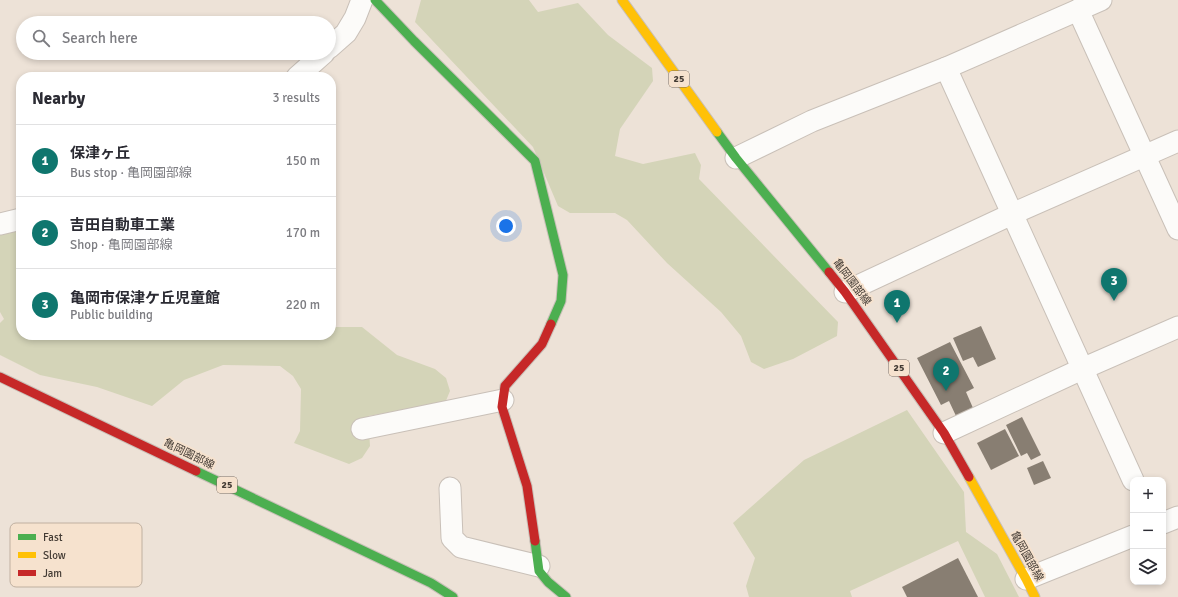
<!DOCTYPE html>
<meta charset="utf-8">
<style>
:root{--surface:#fff;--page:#f7f7f7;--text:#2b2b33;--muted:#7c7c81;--line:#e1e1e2;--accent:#0f766e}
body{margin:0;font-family:Signika,"Noto Sans JP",sans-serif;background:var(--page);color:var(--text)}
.controls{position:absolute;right:12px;bottom:12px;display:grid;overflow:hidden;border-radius:8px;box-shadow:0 2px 6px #0003}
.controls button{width:36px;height:36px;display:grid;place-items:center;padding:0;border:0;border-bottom:1px solid var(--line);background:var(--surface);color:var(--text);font:20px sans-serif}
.you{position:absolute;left:506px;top:226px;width:14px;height:14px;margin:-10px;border:3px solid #fff;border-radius:50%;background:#1a73e8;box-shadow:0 0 0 6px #1a73e833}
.badge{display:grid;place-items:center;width:26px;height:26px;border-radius:50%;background:var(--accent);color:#fff;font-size:13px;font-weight:700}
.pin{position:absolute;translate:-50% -33px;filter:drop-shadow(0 1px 2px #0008)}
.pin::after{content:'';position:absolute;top:21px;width:14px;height:12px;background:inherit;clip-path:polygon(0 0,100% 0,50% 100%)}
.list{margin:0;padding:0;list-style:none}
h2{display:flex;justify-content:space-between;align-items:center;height:52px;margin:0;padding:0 16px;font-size:17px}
h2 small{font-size:13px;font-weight:400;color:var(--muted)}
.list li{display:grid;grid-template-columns:26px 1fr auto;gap:12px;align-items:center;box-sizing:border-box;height:72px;padding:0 16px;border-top:1px solid var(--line)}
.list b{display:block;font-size:15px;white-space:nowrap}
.list p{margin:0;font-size:13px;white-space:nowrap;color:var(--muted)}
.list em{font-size:13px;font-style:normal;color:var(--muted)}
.icon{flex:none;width:22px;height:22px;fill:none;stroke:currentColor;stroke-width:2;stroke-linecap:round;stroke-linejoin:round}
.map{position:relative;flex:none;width:1178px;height:597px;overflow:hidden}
.search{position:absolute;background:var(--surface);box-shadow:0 2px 6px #0003;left:16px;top:16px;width:320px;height:44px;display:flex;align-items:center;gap:10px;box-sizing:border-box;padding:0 14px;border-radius:22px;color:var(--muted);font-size:15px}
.panel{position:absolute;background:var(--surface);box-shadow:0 2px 6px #0003;left:16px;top:72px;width:320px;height:268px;border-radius:16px}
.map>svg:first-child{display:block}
</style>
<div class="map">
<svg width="1178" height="597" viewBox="0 0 1178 597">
<rect width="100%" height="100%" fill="#ede2d7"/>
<g fill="#d4d4b8">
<polygon points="421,0 529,0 538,12 578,3 608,35 652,68 653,81 620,129 615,156 643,164 695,153 701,165 699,179 838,322 837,336 793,359 764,369 751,362 741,336 721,312 667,263 627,220 615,213 570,213 558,206 533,147 415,22"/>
<polygon points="21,223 21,335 331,335 331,327 362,327 397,355 435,369 446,378 450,391 445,403 368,416 370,446 362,458 349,464 294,443 300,431 301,389 293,376 280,366 223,365 184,380 152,406 97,387 40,375 0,355 0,323 4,319 0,312 0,228"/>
<polygon points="907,410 964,492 966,532 997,554 1019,597 985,597 958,541 850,591 852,597 749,597 746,586 755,558 733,523 804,460"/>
</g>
<g fill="#887e72">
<polygon points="981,326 996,359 978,367 973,357 963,361 953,338"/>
<polygon points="950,342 974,388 966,392 973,408 956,416 949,401 941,405 917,358"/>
<polygon points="1022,417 1041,455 1031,460 1027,453 1021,456 1006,425"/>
<polygon points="1005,429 1019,456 991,470 977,443"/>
<polygon points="1043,461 1051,478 1034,485 1027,468"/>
<polygon points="958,558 978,597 907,597 902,587"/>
</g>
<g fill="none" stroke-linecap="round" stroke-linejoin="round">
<defs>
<g id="street">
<polyline points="1078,10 1178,229"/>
<polyline points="329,48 346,33 355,18 362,0"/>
<polyline points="946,68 1133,480"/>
<polyline points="297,77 324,53"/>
<polyline points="736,158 812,121 946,68 1101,0"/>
<polyline points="0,224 21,219"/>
<polyline points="845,292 1012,214 1178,141"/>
<polyline points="362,429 503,400"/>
<polyline points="944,433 1082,369 1178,327"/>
<polyline points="450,488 452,538 461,547 539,566"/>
<polyline points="1163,523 1178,517"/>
<polyline points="1026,579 1133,536"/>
</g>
<g id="fast">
<polyline points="375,0 414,41 535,161 563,275 561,301 551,324"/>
<polyline points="717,132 736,158 829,272"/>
<polyline points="196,471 431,583 453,597"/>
<polyline points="535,541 539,571 548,582 566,597"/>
</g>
<g id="slow">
<polyline points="622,0 717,132"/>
<polyline points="969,477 1026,579 1035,597"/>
</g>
<g id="jam">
<polyline points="829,272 845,292 944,433 969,477"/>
<polyline points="0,377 196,471"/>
<polyline points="535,541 527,486 502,407 505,386 542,344 551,324"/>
</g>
</defs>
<use href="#street" stroke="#c9c0b8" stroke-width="23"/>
<use href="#fast" stroke="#c9c0b8" stroke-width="11"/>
<use href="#slow" stroke="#c9c0b8" stroke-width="11"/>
<use href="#jam" stroke="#c9c0b8" stroke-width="11"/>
<use href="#street" stroke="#fcfbf9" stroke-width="21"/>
<use href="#fast" stroke="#4caf50" stroke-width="9"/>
<use href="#slow" stroke="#ffc107" stroke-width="9"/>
<use href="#jam" stroke="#c62828" stroke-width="9"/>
</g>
<g text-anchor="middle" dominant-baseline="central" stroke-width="4" stroke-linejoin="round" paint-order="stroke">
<g fill="#f6e2ce" stroke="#796d62" stroke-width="1">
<rect x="669" y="71" width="20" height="16" rx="3"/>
<rect x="889" y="360" width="20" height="16" rx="3"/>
<rect x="217" y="477" width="20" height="16" rx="3"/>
</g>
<g font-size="10" font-weight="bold" fill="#433b34">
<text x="679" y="79">25</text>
<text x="899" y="368">25</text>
<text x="227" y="485">25</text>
</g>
<g font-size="11" fill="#433b34" stroke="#f6e2ce">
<text transform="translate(852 282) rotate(53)">亀岡園部線</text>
<text transform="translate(189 454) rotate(26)">亀岡園部線</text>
<text transform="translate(1027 556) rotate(61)">亀岡園部線</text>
</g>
</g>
<rect x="10" y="523" width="132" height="64" rx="6" fill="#f6e2ce" stroke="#c0b0a0" stroke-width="1"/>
<rect x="18" y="534" width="18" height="6" fill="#4caf50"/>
<rect x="18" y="552" width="18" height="6" fill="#ffc107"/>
<rect x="18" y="570" width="18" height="6" fill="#c62828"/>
<g font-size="11" fill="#433b34">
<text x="43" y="541">Fast</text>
<text x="43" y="559">Slow</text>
<text x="43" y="577">Jam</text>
</g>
</svg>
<div class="controls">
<button>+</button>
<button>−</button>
<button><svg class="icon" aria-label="layers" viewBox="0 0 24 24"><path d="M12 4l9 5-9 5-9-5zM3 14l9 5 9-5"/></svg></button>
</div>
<div class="you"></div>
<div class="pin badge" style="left:897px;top:323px">1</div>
<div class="pin badge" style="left:946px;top:391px">2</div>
<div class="pin badge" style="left:1114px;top:301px">3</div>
<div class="search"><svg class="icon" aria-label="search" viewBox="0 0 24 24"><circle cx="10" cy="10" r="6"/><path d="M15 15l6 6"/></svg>Search here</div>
<section class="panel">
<h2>Nearby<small>3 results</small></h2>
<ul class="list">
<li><span class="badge">1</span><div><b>保津ヶ丘</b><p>Bus stop · 亀岡園部線</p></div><em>150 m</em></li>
<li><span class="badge">2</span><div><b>吉田自動車工業</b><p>Shop · 亀岡園部線</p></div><em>170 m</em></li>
<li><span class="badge">3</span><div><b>亀岡市保津ケ丘児童館</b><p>Public building</p></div><em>220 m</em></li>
</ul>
</section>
</div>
